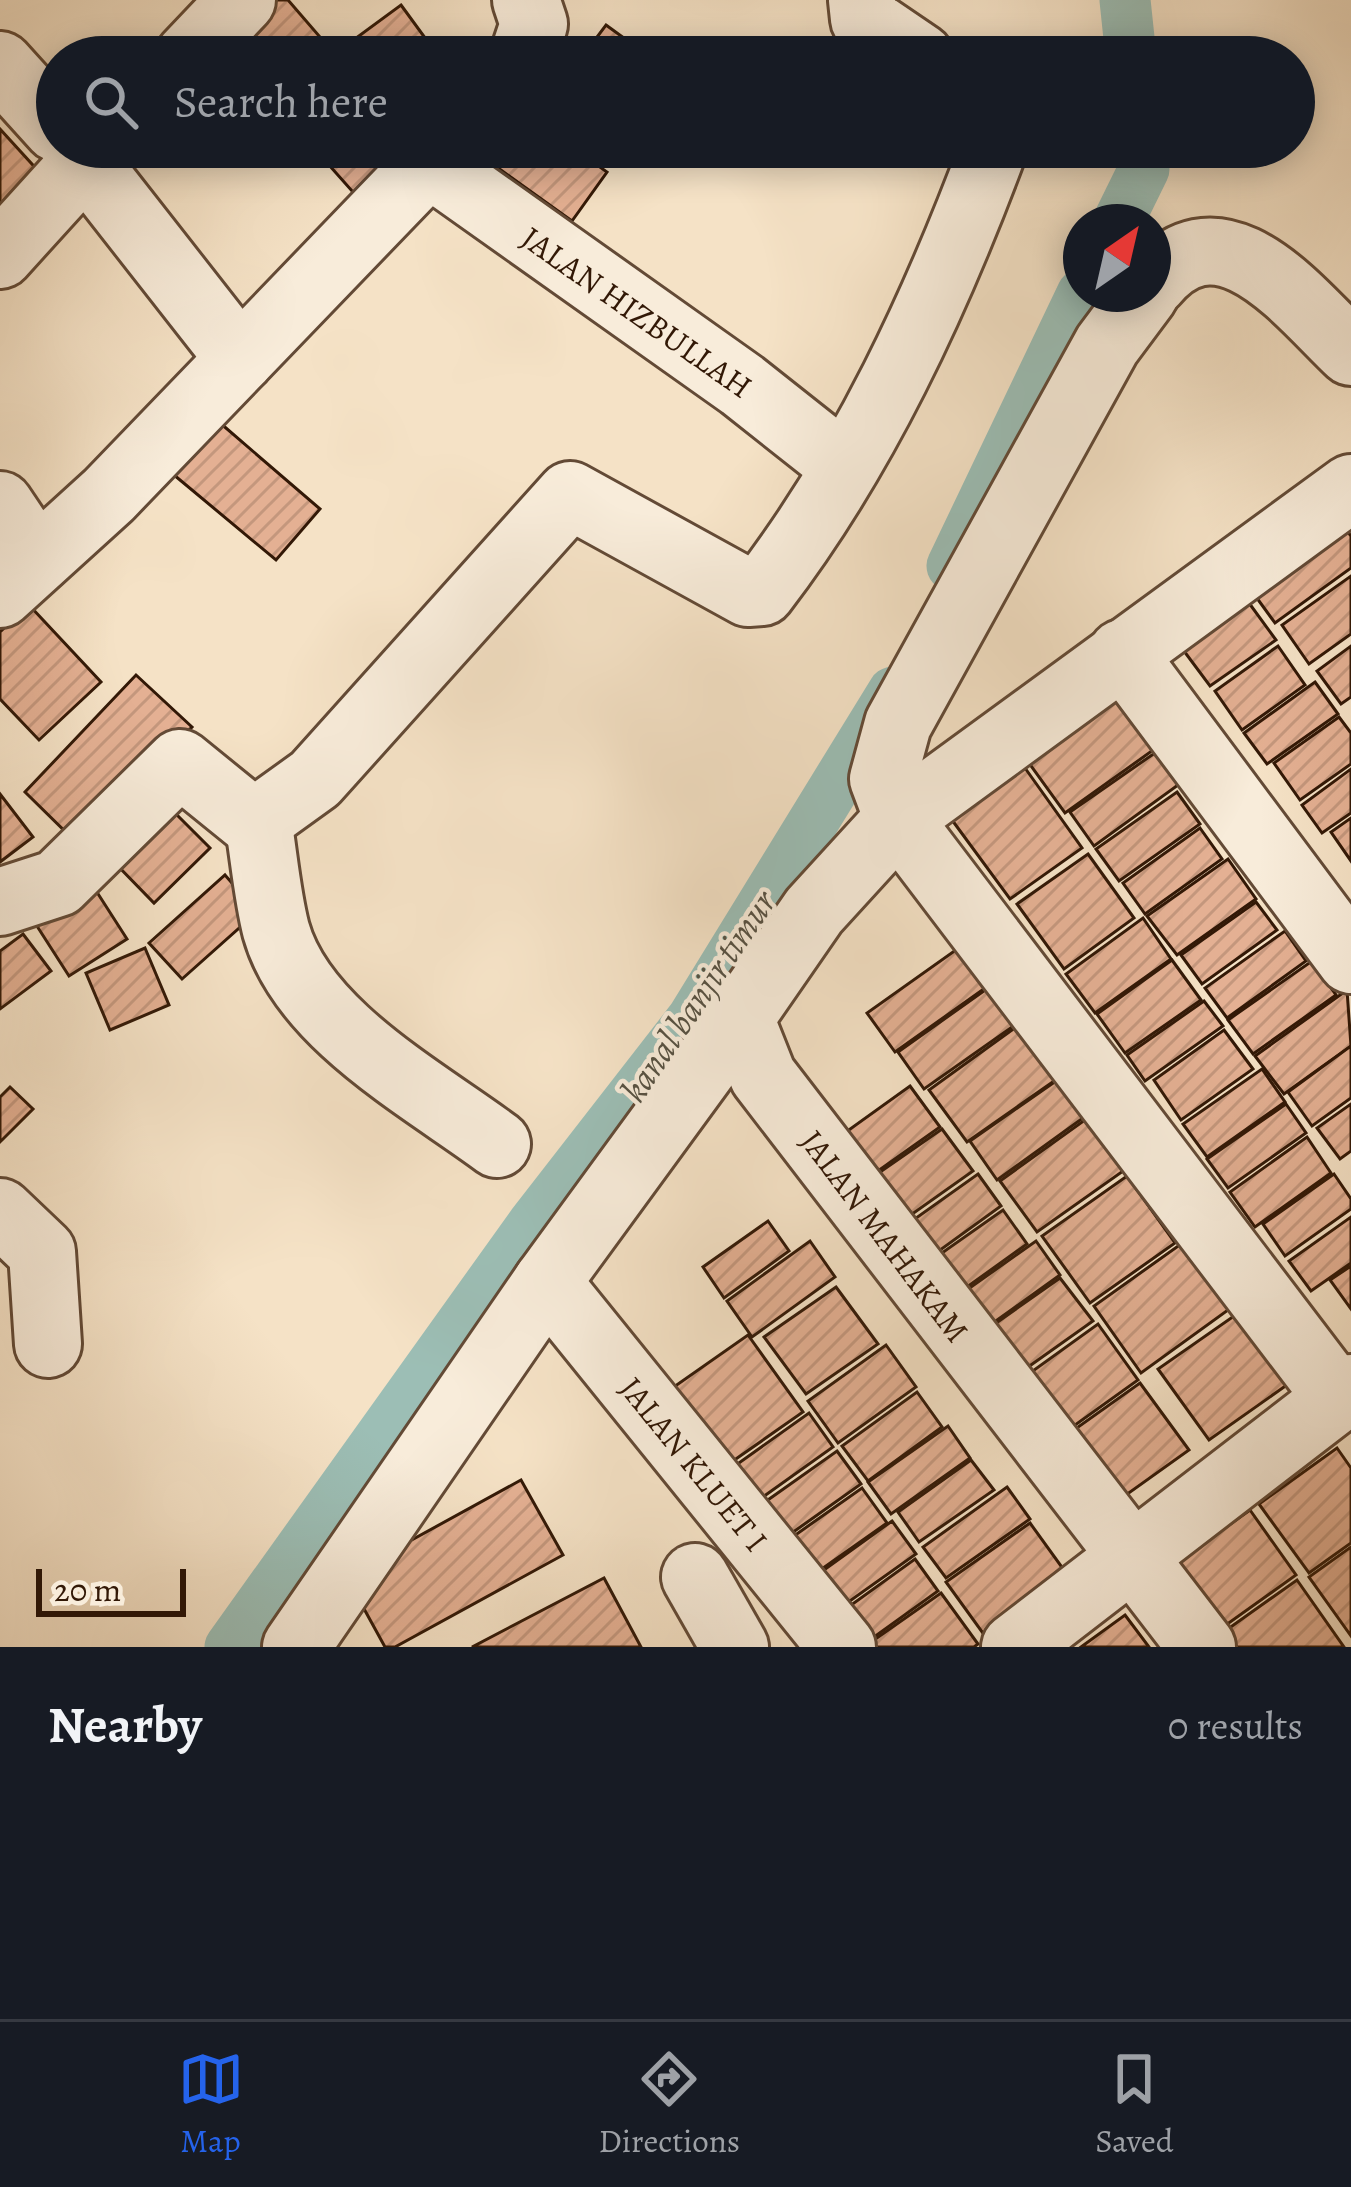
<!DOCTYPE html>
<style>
:root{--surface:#171b24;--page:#242831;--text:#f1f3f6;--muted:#9ea1a6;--line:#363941;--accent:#2563eb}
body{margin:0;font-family:Alegreya,serif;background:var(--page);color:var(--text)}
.compass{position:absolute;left:1063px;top:204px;width:108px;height:108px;border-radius:50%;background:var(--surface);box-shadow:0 6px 30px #0003;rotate:34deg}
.scale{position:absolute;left:36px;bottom:30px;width:150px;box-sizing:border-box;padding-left:12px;border:6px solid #321806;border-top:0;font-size:33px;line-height:42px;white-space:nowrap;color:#321806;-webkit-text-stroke:9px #f8ecda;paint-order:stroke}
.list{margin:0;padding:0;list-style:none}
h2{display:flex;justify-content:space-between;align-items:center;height:156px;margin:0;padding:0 48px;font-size:51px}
h2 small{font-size:39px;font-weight:400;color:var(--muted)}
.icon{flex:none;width:66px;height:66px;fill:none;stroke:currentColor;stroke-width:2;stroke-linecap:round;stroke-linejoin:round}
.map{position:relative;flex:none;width:1351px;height:1647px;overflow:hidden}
.search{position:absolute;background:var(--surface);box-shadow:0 6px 30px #0003;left:36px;right:36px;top:36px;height:132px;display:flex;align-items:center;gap:30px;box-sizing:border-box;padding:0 42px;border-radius:66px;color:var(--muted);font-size:45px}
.sheet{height:372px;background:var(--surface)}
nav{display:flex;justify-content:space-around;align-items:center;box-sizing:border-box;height:168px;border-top:3px solid var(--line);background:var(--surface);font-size:33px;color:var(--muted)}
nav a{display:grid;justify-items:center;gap:6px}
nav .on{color:var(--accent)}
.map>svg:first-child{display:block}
</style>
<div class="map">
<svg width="1351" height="1647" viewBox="0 0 1351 1647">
<defs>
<pattern id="building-hatch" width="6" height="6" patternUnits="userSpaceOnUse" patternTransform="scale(3)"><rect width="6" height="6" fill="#e4b093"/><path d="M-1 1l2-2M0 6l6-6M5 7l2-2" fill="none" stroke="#c4977d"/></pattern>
</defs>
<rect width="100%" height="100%" fill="#f5e2c6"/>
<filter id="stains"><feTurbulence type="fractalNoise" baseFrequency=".00167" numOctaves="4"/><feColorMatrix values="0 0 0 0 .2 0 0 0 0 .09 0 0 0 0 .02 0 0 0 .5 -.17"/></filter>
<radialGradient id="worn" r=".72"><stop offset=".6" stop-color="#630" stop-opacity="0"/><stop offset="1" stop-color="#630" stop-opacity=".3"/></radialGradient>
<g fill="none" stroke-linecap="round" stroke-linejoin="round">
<g stroke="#9cbeb5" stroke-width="51">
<polyline points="1125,0 1131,57"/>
<polyline points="1118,222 1144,169 1141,147"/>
<polyline points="952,566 1082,294"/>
<polyline points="230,1647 532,1225 692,1019 893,692"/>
</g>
</g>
<g fill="url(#building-hatch)" stroke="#321806" stroke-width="3">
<polygon points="270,0 288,0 320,37 297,57 239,57 224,39"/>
<polygon points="401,5 439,57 364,57 352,41"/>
<polygon points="606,25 650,57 582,57"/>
<polygon points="324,40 339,57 304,57"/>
<polygon points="0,129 41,174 0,210"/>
<polygon points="313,147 419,147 360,200"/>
<polygon points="507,147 572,147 607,172 572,221 494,165"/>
<polygon points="588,147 623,147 613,163"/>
<polygon points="219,422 320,509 276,560 174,475"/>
<polygon points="1337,517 1351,536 1351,568 1275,623 1246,583"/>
<polygon points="1351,576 1351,634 1309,664 1282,625"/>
<polygon points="1241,592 1276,640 1210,686 1175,639"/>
<polygon points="29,605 101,682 39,740 0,699 0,632"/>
<polygon points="1278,646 1305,685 1242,730 1215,691"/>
<polygon points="1351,646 1351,697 1341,704 1317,671"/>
<polygon points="136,675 192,727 79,845 25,792"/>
<polygon points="1315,682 1338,714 1267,764 1244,733"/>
<polygon points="1113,688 1156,748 1065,813 1021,752"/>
<polygon points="1339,717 1351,733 1351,764 1300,800 1274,763"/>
<polygon points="1162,748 1185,780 1094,846 1070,812"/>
<polygon points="1025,768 1082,848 1010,899 952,820"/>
<polygon points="1351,769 1351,813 1322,833 1302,805"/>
<polygon points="1177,792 1200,824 1119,881 1096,849"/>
<polygon points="0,794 33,837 0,862"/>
<polygon points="171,809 210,848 154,903 115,863"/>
<polygon points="1351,818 1351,861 1331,832"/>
<polygon points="1200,828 1222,859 1145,914 1123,883"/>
<polygon points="1088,854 1134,918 1064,969 1017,904"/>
<polygon points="1228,859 1256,899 1177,955 1147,916"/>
<polygon points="225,875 257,912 182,979 149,943"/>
<polygon points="93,886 127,939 69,976 35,923"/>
<polygon points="1256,902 1277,930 1202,984 1181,955"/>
<polygon points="1143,918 1171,959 1095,1013 1066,974"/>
<polygon points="1285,931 1306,961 1227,1018 1205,988"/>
<polygon points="23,934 51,971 0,1009 0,951"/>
<polygon points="960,947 988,986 895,1052 867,1013"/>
<polygon points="145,948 169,1005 110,1030 86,973"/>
<polygon points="1172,960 1201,1000 1125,1053 1097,1014"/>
<polygon points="1312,961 1336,995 1253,1054 1228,1020"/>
<polygon points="988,988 1015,1025 924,1089 898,1052"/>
<polygon points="1347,990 1351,1046 1284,1094 1255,1056"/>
<polygon points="1204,1001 1223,1026 1145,1081 1127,1055"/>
<polygon points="1019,1025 1057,1079 967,1142 929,1090"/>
<polygon points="1224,1030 1253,1069 1181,1120 1154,1080"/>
<polygon points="1351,1046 1351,1098 1312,1126 1288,1092"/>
<polygon points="1262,1069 1285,1102 1207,1157 1183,1124"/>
<polygon points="1056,1081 1083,1118 997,1180 970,1141"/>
<polygon points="910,1086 940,1127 861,1183 832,1142"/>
<polygon points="10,1087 33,1109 0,1142 0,1097"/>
<polygon points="1286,1104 1306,1133 1228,1188 1207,1159"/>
<polygon points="1351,1104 1351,1151 1340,1159 1317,1128"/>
<polygon points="1089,1117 1126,1169 1037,1232 1000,1181"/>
<polygon points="942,1129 973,1171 901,1222 870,1179"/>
<polygon points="1307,1137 1331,1173 1255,1227 1230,1192"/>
<polygon points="978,1174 1001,1206 925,1261 902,1228"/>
<polygon points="1334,1174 1351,1199 1351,1209 1285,1256 1263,1224"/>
<polygon points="1127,1176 1175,1243 1090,1303 1042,1236"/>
<polygon points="1003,1210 1027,1244 953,1297 929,1262"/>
<polygon points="1351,1217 1351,1263 1311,1291 1289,1261"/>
<polygon points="768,1221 789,1251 724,1298 703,1267"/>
<polygon points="1188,1239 1235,1305 1141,1373 1094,1306"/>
<polygon points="810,1241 835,1277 752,1337 727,1301"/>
<polygon points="1036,1241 1060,1275 979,1333 954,1299"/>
<polygon points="1351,1266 1351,1309 1330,1280"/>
<polygon points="1060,1278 1093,1321 1014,1377 982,1333"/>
<polygon points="836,1287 878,1344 806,1394 764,1337"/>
<polygon points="1244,1309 1294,1380 1209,1440 1158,1369"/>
<polygon points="1098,1324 1138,1380 1057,1438 1016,1383"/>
<polygon points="748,1335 803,1412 723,1468 668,1391"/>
<polygon points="886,1345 916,1387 838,1443 808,1401"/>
<polygon points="1140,1383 1189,1450 1112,1505 1064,1437"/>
<polygon points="917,1392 942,1427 868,1481 842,1446"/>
<polygon points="809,1413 833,1447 753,1504 729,1470"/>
<polygon points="948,1426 970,1458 891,1514 868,1482"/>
<polygon points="1337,1448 1351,1468 1351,1543 1309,1573 1259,1504"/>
<polygon points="837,1451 861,1484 782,1540 758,1507"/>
<polygon points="971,1460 994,1490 919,1542 898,1512"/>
<polygon points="521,1480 563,1555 395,1647 385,1647 346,1576"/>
<polygon points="1007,1487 1030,1519 946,1578 923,1547"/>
<polygon points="862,1488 887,1523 809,1578 784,1543"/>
<polygon points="1250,1510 1296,1575 1219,1630 1172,1566"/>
<polygon points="892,1521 916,1554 833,1613 810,1580"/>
<polygon points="1030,1523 1074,1584 990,1643 946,1582"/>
<polygon points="1351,1547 1351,1636 1309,1577"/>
<polygon points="915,1559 938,1591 863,1645 840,1613"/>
<polygon points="604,1578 641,1647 472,1647"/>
<polygon points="1297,1580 1344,1647 1237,1647 1225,1631"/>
<polygon points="941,1593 978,1644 974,1647 864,1647"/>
<polygon points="1125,1615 1149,1647 1081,1647"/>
</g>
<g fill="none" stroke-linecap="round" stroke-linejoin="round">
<defs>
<g id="minor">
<polyline points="862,0 864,19 920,57"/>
<polyline points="188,57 242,0"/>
<polyline points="523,57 534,24 526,0"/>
<polyline points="0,65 57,128"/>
<polyline points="74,147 240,359"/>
<polyline points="429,163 742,385 843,465"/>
<polyline points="0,255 98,147"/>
<path d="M1153 283C1222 199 1300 304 1351 352"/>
<polyline points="1145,294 1107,345 898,724 883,779 898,819 814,911 740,1018 763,1076 1202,1647"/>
<polyline points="0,505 37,560"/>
<polyline points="0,594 109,495 444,147"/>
<polyline points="1122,653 1351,960"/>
<path d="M258 820C264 856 267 895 276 930 302 1024 423 1089 497 1144"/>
<path d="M0 902 58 883 180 763 254 823 315 779 570 495 748 593 762 592C864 459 936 303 994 147"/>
<polyline points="0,1212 42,1252 48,1344"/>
<polyline points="547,1282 842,1647"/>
<polyline points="1338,1398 898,819 1351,488"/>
<polyline points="695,1577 735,1647"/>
<polyline points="296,1647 547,1282 740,1018"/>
<polyline points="1015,1647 1351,1388"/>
</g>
</defs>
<use href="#minor" stroke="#634a36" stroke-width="72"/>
<use href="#minor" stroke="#f8ecda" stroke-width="66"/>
</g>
<g text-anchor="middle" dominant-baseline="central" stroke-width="9" stroke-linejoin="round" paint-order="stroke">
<g font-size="33" fill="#321806" stroke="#f8ecda">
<text transform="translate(637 312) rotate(35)">JALAN HIZBULLAH</text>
<text transform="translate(885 1236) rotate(53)">JALAN MAHAKAM</text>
<text transform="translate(694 1464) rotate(51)">JALAN KLUET I</text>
</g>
<g font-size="36" font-style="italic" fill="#575243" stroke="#f8ecda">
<text transform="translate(698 996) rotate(-56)">kanal banjir timur</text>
</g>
</g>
<rect width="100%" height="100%" filter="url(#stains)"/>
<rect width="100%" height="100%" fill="url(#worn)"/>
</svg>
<svg class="compass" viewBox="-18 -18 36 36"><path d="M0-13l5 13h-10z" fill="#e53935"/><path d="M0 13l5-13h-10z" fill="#9ea1a6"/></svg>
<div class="scale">20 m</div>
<div class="search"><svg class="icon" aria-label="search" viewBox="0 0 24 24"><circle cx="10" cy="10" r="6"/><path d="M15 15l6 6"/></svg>Search here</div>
</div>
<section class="sheet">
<h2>Nearby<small>0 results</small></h2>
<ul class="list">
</ul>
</section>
<nav>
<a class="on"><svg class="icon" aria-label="map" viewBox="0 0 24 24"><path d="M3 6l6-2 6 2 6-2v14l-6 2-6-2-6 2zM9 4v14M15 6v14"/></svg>Map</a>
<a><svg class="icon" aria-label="directions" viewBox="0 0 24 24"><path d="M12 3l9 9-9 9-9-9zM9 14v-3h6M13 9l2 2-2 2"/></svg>Directions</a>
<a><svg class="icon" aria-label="saved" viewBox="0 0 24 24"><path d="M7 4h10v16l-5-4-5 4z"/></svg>Saved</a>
</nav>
